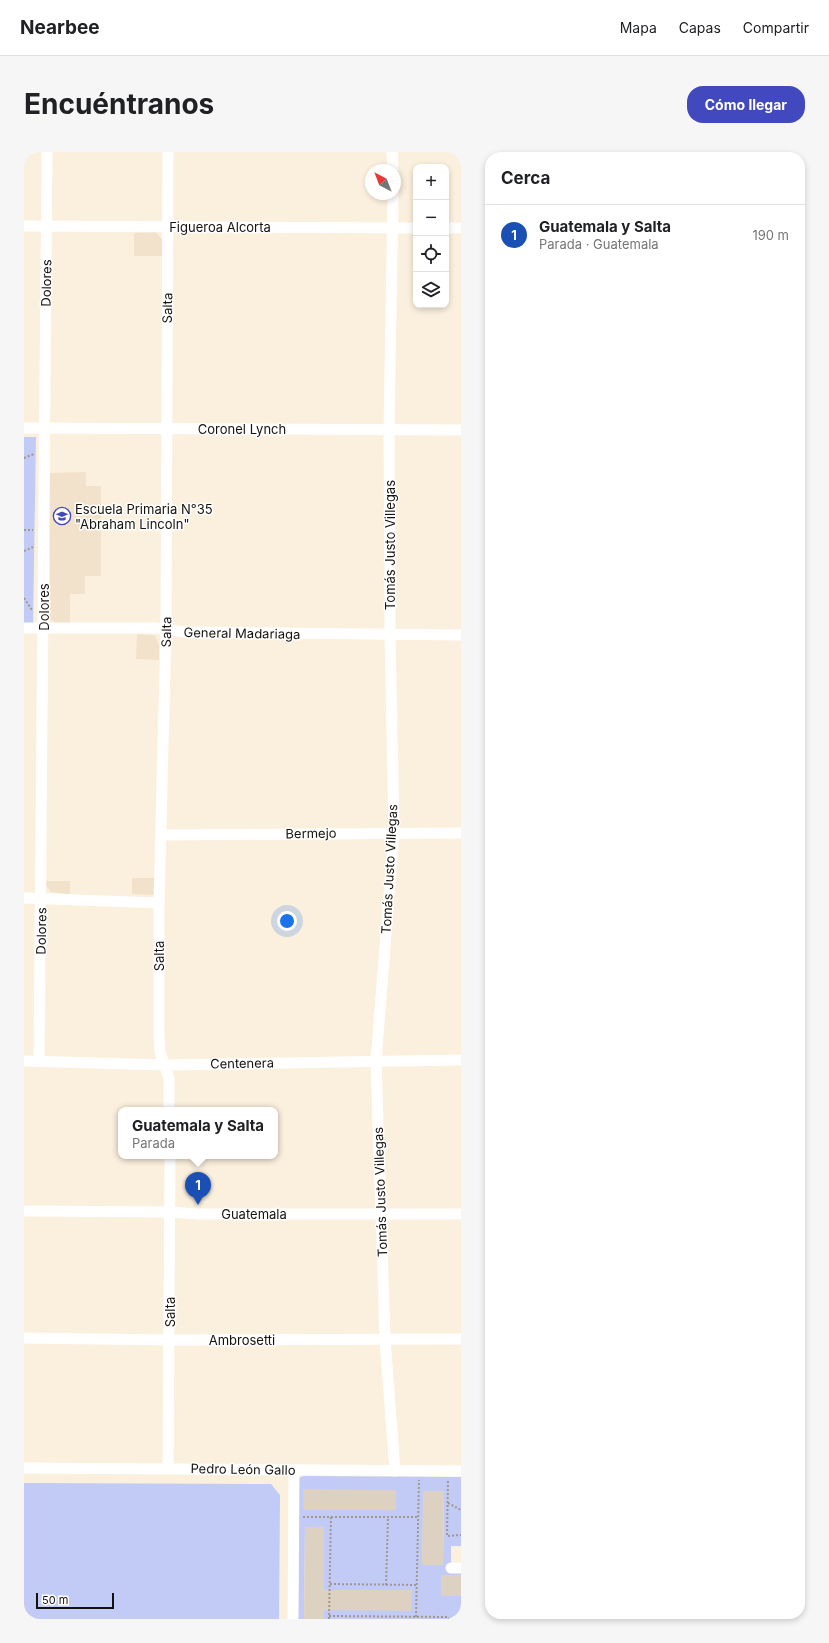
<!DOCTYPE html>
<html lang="es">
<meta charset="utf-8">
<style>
:root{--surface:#fff;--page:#f6f6f6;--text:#202124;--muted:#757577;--line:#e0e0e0;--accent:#4248bd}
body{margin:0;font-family:Inter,sans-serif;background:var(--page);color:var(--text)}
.controls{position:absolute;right:12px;top:12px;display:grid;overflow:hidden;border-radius:8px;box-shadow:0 2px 6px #0003}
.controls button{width:36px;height:36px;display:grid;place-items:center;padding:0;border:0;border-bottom:1px solid var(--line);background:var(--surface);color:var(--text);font:20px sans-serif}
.compass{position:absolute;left:341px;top:12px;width:36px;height:36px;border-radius:50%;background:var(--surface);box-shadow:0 2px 6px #0003;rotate:318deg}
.scale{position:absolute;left:12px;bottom:10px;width:78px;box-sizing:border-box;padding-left:4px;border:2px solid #15110c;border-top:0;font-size:11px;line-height:14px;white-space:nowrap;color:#15110c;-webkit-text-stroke:3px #fff;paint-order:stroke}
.you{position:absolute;left:263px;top:769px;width:14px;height:14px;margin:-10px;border:3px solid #fff;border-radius:50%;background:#1a73e8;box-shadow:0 0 0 6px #1a73e833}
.badge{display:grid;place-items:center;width:26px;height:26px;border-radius:50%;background:var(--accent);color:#fff;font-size:13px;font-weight:700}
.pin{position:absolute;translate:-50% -33px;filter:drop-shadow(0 1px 2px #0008)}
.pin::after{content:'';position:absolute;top:21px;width:14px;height:12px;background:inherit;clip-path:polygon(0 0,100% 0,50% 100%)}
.popup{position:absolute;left:94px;top:955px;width:160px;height:52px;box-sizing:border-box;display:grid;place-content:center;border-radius:8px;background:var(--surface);filter:drop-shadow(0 1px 3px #0005);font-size:13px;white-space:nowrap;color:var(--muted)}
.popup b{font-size:15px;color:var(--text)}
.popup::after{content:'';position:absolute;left:50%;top:100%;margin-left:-8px;border:8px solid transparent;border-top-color:var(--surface)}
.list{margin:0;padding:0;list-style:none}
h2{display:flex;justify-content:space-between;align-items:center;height:52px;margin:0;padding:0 16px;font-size:17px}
h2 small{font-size:13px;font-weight:400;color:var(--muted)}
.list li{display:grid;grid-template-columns:26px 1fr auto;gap:12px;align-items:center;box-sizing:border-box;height:60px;padding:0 16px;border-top:1px solid var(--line)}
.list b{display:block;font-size:15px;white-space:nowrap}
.list p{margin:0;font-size:13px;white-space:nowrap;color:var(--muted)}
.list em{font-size:13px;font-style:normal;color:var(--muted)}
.icon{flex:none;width:22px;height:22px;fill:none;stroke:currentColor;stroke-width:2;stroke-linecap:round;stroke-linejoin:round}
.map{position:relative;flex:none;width:437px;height:1467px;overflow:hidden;border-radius:16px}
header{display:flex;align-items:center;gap:24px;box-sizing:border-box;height:56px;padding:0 20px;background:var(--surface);border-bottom:1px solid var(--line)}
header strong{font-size:19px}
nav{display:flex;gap:22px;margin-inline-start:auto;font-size:14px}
.intro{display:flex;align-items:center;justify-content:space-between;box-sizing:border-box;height:96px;padding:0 24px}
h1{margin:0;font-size:28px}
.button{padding:10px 18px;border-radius:16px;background:var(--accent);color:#fff;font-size:14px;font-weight:700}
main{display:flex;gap:24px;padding:0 24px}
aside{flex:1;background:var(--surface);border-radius:16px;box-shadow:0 2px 6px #0003}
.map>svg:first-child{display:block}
</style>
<header>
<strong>Nearbee</strong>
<nav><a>Mapa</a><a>Capas</a><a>Compartir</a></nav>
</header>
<div class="intro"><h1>Encuéntranos</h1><a class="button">Cómo llegar</a></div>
<main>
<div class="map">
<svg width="437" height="1467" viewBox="0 0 437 1467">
<rect width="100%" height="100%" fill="#fbefde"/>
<g fill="#f2e2cb">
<polygon points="132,80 139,89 139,104 110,104 110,81"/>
<polygon points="62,320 62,334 77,334 77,424 61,424 61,442 46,442 46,472 32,472 26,467 26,321"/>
<polygon points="113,482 128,483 131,484 135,492 135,508 112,507"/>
<polygon points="108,726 133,726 132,741 129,743 108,742"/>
<polygon points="23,729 46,729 46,742 27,740 22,733"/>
</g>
<g fill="#c1cbf5" fill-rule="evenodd">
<polygon points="0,285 12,285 9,472 0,471"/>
<path d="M280 1324 437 1325V1394H427V1416H437V1423H417V1443L437 1444V1467H300V1375H281L280 1467H273L274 1326ZM279 1338H372V1358H279ZM400 1339H420L419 1413H398ZM313 1438H387V1458H313Z"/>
<polygon points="0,1331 247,1332 256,1343 255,1467 0,1467"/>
</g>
<g fill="#ddd1c1">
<polygon points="279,1337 372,1338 372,1358 279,1358"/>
<polygon points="399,1339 420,1339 419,1413 398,1413"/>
<polygon points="281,1375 300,1375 300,1438 388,1438 387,1459 300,1458 300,1467 280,1467"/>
<rect x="417" y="1423" width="20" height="21"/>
</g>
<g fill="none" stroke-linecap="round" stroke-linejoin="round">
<g stroke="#a1988c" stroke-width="2" stroke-dasharray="2 2" stroke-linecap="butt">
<polyline points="0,306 10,302"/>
<polyline points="0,378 9,378"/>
<polyline points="0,399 9,395"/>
<polyline points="0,446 8,458"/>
<polyline points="424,1329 423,1384 437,1383"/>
<polyline points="424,1351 437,1358"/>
<polyline points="279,1365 394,1365"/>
<polyline points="306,1432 393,1433"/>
<polyline points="362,1433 364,1365"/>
<polyline points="305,1464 424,1465 425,1467"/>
<polyline points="392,1465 395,1328"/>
<polyline points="305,1467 307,1364"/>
</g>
<g stroke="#fff" stroke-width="11">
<polyline points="144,0 142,477 135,751 135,884 136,900 145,926 145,958"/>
<polyline points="368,0 369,18"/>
<polyline points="369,42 365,277 366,483 370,680 352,909 361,1187 371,1319"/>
<polyline points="0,74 392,76"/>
<polyline points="422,76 437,76"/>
<polyline points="0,276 437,278"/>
<polyline points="0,476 131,476 160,480 437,483"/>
<polyline points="138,683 437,681"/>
<polyline points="0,746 135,751"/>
<polyline points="0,909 141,913 437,908"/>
<polyline points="15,909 23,0"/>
<polyline points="0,1059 146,1060 174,1062 437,1062"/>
<polyline points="0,1186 146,1188 437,1187"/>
<polyline points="0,1316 437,1319"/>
<polyline points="144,1316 146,1004"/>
<polyline points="427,1416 437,1416"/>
<polyline points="269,1467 270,1318"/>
</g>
</g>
<defs>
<symbol id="school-ring" viewBox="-11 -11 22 22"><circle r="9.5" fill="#fff" stroke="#4248bd" stroke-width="1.5"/><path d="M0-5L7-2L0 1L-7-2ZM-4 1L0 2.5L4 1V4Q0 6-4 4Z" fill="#4248bd"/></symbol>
</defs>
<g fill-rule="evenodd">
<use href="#school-ring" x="28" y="354" width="20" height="20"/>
</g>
<g text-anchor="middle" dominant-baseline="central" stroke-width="3" stroke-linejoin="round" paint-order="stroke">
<g font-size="13" fill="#15110c" stroke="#fff">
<text x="196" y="75">Figueroa Alcorta</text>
<text transform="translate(22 131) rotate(-89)">Dolores</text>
<text transform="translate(143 156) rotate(-89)">Salta</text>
<text x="218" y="277">Coronel Lynch</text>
<text transform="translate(366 393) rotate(-90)">Tomás Justo Villegas</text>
<text transform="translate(20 455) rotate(-90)">Dolores</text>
<text transform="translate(142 480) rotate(-89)">Salta</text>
<text transform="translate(218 481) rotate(1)">General Madariaga</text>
<text transform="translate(287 681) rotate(-1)">Bermejo</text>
<text transform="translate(365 717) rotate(-87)">Tomás Justo Villegas</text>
<text transform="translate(17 779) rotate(-89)">Dolores</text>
<text transform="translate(135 804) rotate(-90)">Salta</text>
<text transform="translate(218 911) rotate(-1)">Centenera</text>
<text transform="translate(356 1040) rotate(-92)">Tomás Justo Villegas</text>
<text x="230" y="1062">Guatemala</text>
<text transform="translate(146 1160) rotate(-90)">Salta</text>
<text x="218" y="1188">Ambrosetti</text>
<text transform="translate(219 1317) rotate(1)">Pedro León Gallo</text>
</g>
<g font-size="13" fill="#15110c" stroke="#fff" text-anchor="start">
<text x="51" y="357">Escuela Primaria N°35<tspan x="51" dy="15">"Abraham Lincoln"</tspan></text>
</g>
</g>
</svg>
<div class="controls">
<button>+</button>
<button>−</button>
<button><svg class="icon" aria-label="locate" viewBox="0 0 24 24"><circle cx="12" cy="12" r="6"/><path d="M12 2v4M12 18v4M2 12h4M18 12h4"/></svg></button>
<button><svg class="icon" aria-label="layers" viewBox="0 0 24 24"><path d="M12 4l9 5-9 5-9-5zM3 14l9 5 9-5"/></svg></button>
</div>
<svg class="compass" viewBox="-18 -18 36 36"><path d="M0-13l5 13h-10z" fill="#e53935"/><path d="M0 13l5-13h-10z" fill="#757577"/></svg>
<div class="scale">50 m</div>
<div class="you"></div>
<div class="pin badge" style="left:174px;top:1053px;background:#1a4fb4">1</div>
<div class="popup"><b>Guatemala y Salta</b>Parada</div>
</div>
<aside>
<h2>Cerca<small></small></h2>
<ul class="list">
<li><span class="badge" style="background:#1a4fb4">1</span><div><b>Guatemala y Salta</b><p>Parada · Guatemala</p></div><em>190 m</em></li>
</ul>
</aside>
</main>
